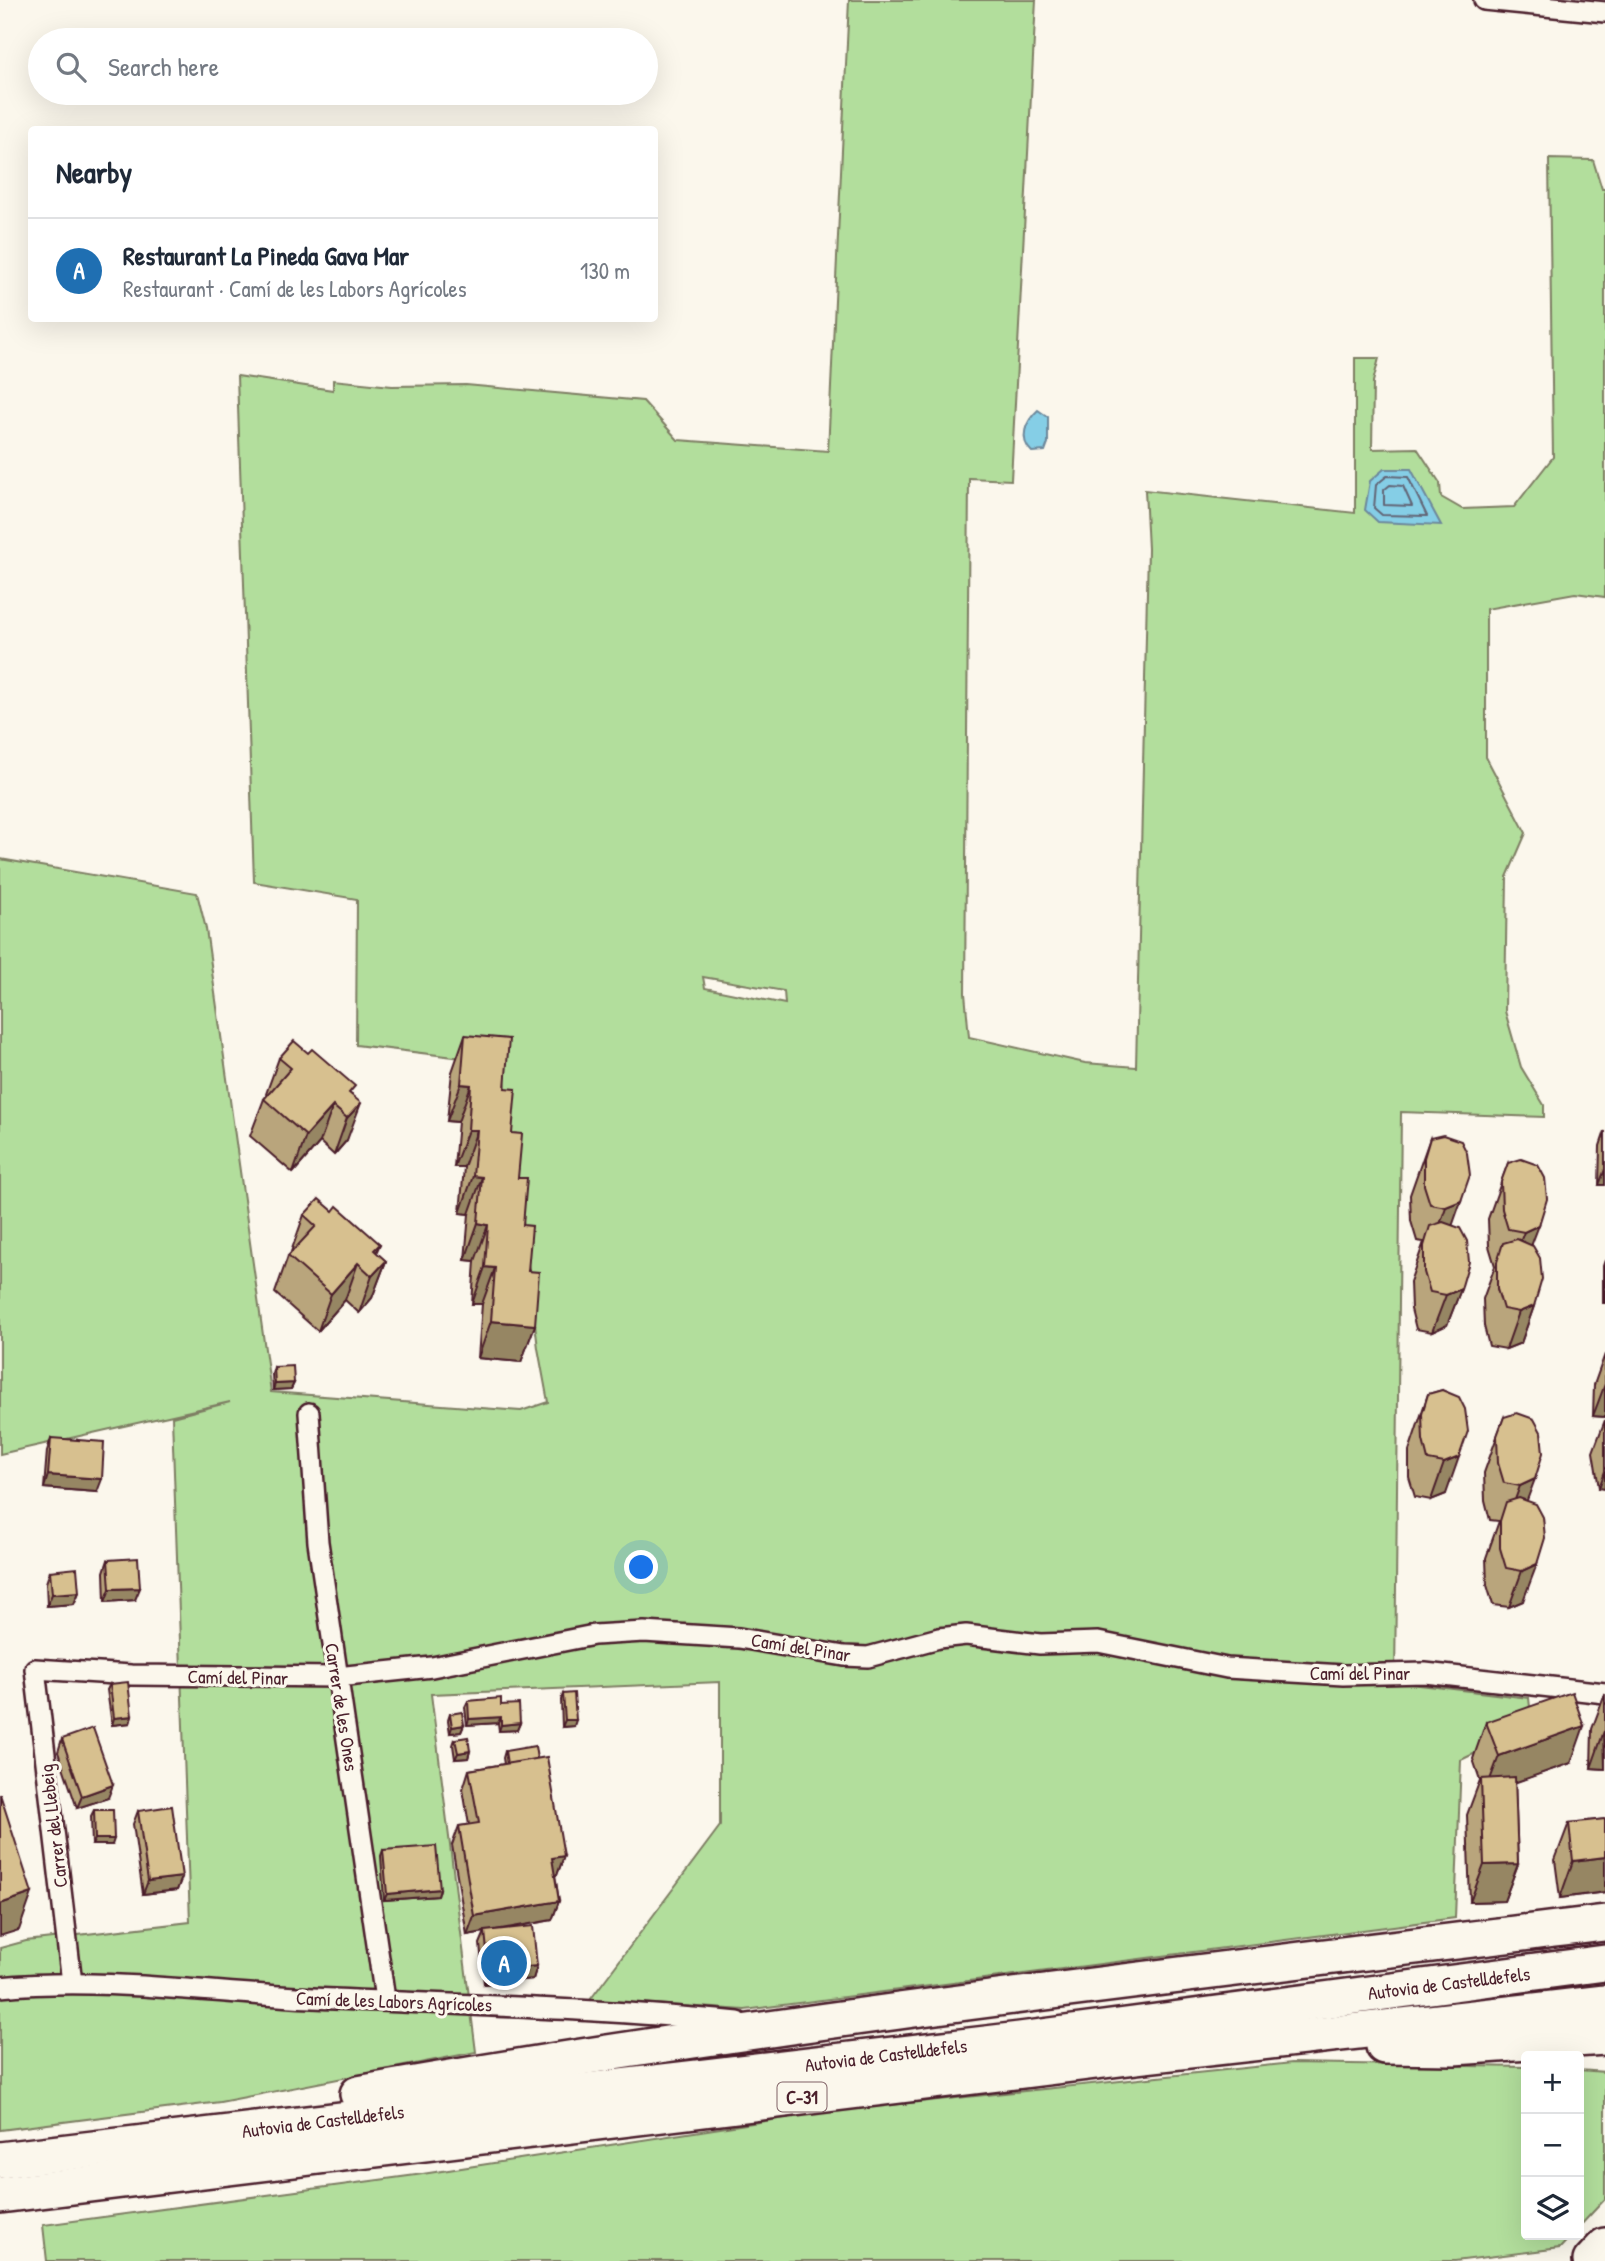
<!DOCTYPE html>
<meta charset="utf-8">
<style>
:root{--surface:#fff;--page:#f2f2f3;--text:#1f2937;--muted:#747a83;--line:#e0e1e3;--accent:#1f6fb2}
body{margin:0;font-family:"Patrick Hand",sans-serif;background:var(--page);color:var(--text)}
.controls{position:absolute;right:21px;bottom:21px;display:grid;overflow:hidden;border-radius:7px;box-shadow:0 7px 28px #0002}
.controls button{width:63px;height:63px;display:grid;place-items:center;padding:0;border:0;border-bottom:2px solid var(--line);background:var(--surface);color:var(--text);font:35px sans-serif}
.you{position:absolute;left:642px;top:1568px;width:24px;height:24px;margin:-18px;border:5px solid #fff;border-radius:50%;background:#1a73e8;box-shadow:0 0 0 10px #1a73e833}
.badge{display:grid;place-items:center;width:46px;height:46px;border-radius:50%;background:var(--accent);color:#fff;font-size:23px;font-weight:700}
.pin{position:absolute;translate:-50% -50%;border:4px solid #fff;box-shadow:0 2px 7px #0006}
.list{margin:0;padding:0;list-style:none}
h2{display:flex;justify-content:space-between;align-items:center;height:91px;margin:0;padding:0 28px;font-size:30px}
h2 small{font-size:23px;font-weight:400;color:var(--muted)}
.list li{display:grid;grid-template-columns:46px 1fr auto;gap:21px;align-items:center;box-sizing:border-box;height:105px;padding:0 28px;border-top:2px solid var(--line)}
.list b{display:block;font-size:26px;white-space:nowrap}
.list p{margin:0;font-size:23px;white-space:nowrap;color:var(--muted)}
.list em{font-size:23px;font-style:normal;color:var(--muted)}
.icon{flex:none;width:38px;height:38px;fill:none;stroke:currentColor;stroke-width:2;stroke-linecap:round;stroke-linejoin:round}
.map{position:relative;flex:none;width:1605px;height:2261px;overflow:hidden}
.search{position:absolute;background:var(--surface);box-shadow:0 7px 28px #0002;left:28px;top:28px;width:630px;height:77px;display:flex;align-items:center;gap:18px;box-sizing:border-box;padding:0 24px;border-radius:38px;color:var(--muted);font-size:26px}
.panel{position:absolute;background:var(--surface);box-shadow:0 7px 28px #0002;left:28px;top:126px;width:630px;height:196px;border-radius:7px}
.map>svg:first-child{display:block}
</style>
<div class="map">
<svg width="1605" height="2261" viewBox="0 0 1605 2261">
<rect width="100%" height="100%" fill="#fbf7ec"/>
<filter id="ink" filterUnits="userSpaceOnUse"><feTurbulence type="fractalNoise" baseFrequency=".0143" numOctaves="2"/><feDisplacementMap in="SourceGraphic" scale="14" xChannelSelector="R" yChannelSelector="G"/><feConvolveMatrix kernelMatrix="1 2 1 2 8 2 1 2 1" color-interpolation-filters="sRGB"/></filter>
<g filter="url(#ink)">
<g fill="#b2de9c" stroke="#7e7e64" stroke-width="2" fill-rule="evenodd">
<path d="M849 0H1036L1011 480 969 478 965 993 969 1037 1085 1063 1136 1067 1148 549 1145 490 1355 513V358H1379L1373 382 1372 449 1417 448 1440 483 1441 497 1462 509 1514 507 1553 457 1549 159 1593 160 1602 189H1605V597L1575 593 1486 609V757L1526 833 1507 877 1505 1011 1521 1067 1544 1105V1117L1401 1112 1395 1682 1529 1698 1532 1726 1461 1760 1455 1918 745 2010 590 2000 720 1826V1682L431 1694 476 2052 220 2102 0 2130V1948L26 1941 190 1922 172 1417 230 1402 0 1454V859L197 893 206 929 271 1392 521 1411 548 1402 538 1348 503 1063 356 1045 357 899 254 882 237 376 333 390V380L392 386 466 385 643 401 678 440 828 451ZM703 977 784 991 785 1004 705 988Z"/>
<polygon points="1292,2063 1526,2067 1526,2235 1572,2235 1560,2248 1455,2261 47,2261 43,2225 416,2175 823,2112"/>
<polygon points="1579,2070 1605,2072 1605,2199 1579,2227"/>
</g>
<g fill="#85cee6" stroke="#6d889b" stroke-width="2">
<path d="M1038 410 1048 417V443L1045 451 1032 452C1018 439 1026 421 1038 410Z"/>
<polygon points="1384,469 1411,469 1441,525 1378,522 1365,510 1370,481"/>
</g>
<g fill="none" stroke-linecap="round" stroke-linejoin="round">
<g stroke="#626576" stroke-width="2">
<polygon points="1387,476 1408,477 1427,516 1382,515 1374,508 1376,485"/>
<polygon points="1390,485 1403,486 1412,506 1384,505 1384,490"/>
</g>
<defs>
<g id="street">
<polyline points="1484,0 1605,12"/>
<polyline points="309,1413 318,1542 385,1999"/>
<polyline points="72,1983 35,1669 131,1675 337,1677 432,1667 594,1635 644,1632 739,1638 844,1656 868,1657 939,1638 966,1635 1040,1644 1098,1642 1227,1668 1343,1675 1425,1673 1605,1693"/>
<path d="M0 1987C104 1977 209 1993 313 1998 455 2005 596 2008 738 2022"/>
</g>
<g id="highway">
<polyline points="1384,2046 1454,2047 1605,2037"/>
<path d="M358 2094C771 2021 1189 1974 1605 1923"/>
<polyline points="0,2160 1020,2040 1605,1963"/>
<polyline points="0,2195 1137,2056 1605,2003"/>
<polyline points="1591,2261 1605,2246"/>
</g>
</defs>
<use href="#street" stroke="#4a1f2b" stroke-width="24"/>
<use href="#highway" stroke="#4a1f2b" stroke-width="40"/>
<use href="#street" stroke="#fbf7ec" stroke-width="19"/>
<use href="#highway" stroke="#fbf7ec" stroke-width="35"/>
</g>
<g fill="#b9a57b" stroke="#4a1f2b" stroke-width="2">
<polygon points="465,1035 505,1088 518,1178 535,1325 521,1362 478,1358 482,1304 472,1304 475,1261 465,1260 469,1214 460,1213 464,1167 454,1167 458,1122 447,1121 452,1072"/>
<polygon points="279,1058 352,1095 347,1140 334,1155 320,1142 293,1173 250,1136 264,1099 267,1095 266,1094"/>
<polygon points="1605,1131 1605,1185 1599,1185 1600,1146"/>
<polygon points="1430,1138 1452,1225 1461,1289 1447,1325 1432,1332 1416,1329 1411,1309 1410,1282 1424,1242 1417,1241 1411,1221 1410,1195"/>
<polygon points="1508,1163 1532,1245 1534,1306 1521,1343 1506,1349 1489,1346 1484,1326 1483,1299 1495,1266 1489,1246 1488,1219"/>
<polygon points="333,1211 380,1244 376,1253 386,1261 372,1298 359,1313 345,1300 318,1331 275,1293 288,1256 292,1253 291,1252 304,1215"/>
<polygon points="1605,1260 1605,1303 1603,1303 1603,1266"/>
<polygon points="1605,1354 1605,1417 1593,1416 1594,1385"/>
<polygon points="274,1367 294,1383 291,1389 273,1390 272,1374"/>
<polygon points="1442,1390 1446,1494 1431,1500 1415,1497 1409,1477 1409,1451 1428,1394"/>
<polygon points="1504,1417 1527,1501 1523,1601 1509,1607 1493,1605 1487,1585 1486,1558 1499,1521 1490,1520 1485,1500 1484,1473"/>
<polygon points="1605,1420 1605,1489 1599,1488 1593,1452"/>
<polygon points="51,1438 97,1492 44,1488 47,1451"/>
<polygon points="108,1560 135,1600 105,1602 104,1572"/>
<polygon points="50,1571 79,1592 74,1604 47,1606 46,1583"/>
<polygon points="110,1684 132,1716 130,1723 112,1725 107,1690"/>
<polygon points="563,1694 574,1726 562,1727 561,1700"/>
<polygon points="1605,1694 1605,1769 1591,1768 1592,1729"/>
<polygon points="468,1701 501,1705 520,1723 517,1730 499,1731 498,1723 467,1725 465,1707"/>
<polygon points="450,1714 464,1725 461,1732 450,1733 448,1720"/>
<polygon points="1486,1722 1571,1763 1515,1782 1518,1864 1504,1901 1470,1902 1467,1815 1480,1780 1473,1759"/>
<polygon points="62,1739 108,1798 77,1808 58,1752"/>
<polygon points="455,1739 470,1751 468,1758 455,1759 453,1745"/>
<polygon points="505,1751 537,1759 564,1856 557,1875 555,1875 559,1901 552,1920 489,1931 537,1966 533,1979 484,1984 480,1944 485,1932 467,1935 452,1845 459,1826 469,1825 463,1789 469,1770 504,1764 503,1758"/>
<polygon points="94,1810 112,1845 92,1845 91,1816"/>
<polygon points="138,1811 182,1877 177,1890 143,1894 133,1824"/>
<polygon points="1605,1819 1605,1892 1560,1898 1555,1860 1569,1823"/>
<polygon points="383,1850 440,1889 438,1896 384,1900 381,1856"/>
</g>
<g fill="#968664" stroke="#4a1f2b" stroke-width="2">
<polygon points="461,1084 471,1085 458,1122 447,1121"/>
<polygon points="361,1103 347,1140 334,1155 347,1118"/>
<polygon points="333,1106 320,1142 293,1173 306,1136"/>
<polygon points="468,1130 477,1130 464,1167 454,1167"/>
<polygon points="1605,1169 1605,1185 1599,1185"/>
<polygon points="473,1176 482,1177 469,1214 460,1213"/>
<polygon points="1461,1201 1448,1238 1433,1244 1446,1207"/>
<polygon points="478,1223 488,1225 475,1261 465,1260"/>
<polygon points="1539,1225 1525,1262 1510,1268 1524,1232"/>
<polygon points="386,1261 372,1298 359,1313 372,1276"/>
<polygon points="358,1263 345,1300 318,1331 331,1294"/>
<polygon points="485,1267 495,1268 482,1304 472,1304"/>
<polygon points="1461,1289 1447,1325 1432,1332 1446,1295"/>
<polygon points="1534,1306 1521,1343 1506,1349 1519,1312"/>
<polygon points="491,1321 535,1325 521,1362 478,1358"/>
<polygon points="294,1383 291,1389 273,1390 275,1384"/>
<polygon points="1605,1384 1605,1417 1593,1416"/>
<polygon points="1459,1457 1446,1494 1431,1500 1444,1463"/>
<polygon points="1605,1471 1605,1489 1599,1488"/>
<polygon points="48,1475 102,1479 97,1492 44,1488"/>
<polygon points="1535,1479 1521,1516 1507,1522 1520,1486"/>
<polygon points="1537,1564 1523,1601 1509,1607 1522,1571"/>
<polygon points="140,1588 135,1600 105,1602 110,1589"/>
<polygon points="79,1592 74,1604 47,1606 52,1594"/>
<polygon points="132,1716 130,1723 112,1725 114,1718"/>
<polygon points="501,1717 498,1723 467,1725 469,1719"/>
<polygon points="565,1720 576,1720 574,1726 562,1727"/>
<polygon points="520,1723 517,1730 499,1731 501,1725"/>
<polygon points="464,1725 461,1732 450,1733 452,1727"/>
<polygon points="1584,1726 1571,1763 1485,1793 1499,1756"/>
<polygon points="1604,1731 1605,1769 1591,1768"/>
<polygon points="470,1751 468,1758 455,1759 458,1753"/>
<polygon points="113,1785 108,1798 77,1808 82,1796"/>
<polygon points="95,1839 114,1839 112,1845 92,1845"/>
<polygon points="564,1856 557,1875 545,1877 552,1858"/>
<polygon points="1605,1857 1605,1892 1560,1898 1573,1861"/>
<polygon points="1518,1864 1504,1901 1470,1902 1484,1865"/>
<polygon points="182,1877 177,1890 143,1894 148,1881"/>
<polygon points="440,1889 438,1896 384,1900 387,1894"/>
<polygon points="32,1893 19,1930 0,1936 0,1904"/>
<polygon points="559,1901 552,1920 467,1935 474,1916"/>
<polygon points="537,1966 533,1979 484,1984 489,1971"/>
</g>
<g fill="#d7c08f" stroke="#4a1f2b" stroke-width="2">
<polygon points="465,1035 509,1039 505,1088 516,1089 512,1133 522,1134 518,1178 527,1178 523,1225 532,1226 528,1271 539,1272 535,1325 491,1321 495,1268 485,1267 488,1225 478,1223 482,1177 473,1176 477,1130 468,1130 471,1085 461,1084"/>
<polygon points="294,1041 308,1053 312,1049 355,1086 349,1093 361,1103 347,1118 333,1106 306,1136 264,1099 291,1068 279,1058"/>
<polygon points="1443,1135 1461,1141 1467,1153 1470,1175 1461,1201 1446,1207 1430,1204 1424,1185 1424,1158 1430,1138"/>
<polygon points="1521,1159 1538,1165 1545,1178 1547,1199 1539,1225 1524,1232 1508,1229 1502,1209 1501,1182 1508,1163"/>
<polygon points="319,1199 333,1211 337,1206 380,1244 374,1250 386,1261 372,1276 358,1263 331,1294 288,1256 316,1226 304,1215"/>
<polygon points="1443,1222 1460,1228 1467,1241 1469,1262 1461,1289 1446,1295 1430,1292 1424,1272 1424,1246 1430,1226"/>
<polygon points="1517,1239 1533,1246 1540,1258 1542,1279 1534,1306 1519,1312 1503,1309 1497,1289 1497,1262 1503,1243"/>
<polygon points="293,1366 294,1383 275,1384 274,1367"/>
<polygon points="1442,1390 1459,1397 1465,1409 1468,1431 1459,1457 1444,1463 1428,1460 1423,1440 1422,1414 1428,1394"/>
<polygon points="1517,1413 1534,1419 1541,1432 1543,1453 1535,1479 1520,1486 1504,1483 1498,1463 1497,1436 1504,1417"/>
<polygon points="51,1438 104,1442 102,1479 48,1475"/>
<polygon points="1519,1498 1536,1504 1543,1517 1545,1538 1537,1564 1522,1571 1506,1568 1500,1548 1500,1521 1506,1502"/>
<polygon points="138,1558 140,1588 110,1589 108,1560"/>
<polygon points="77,1568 79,1592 52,1594 50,1571"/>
<polygon points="128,1682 132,1716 114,1718 110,1684"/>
<polygon points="1572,1692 1584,1726 1499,1756 1486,1722"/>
<polygon points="574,1693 576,1720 565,1720 563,1694"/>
<polygon points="501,1698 501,1705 519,1704 520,1723 501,1725 501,1717 469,1719 468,1701"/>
<polygon points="462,1712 464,1725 452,1727 450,1714"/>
<polygon points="93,1728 113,1785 82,1796 62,1739"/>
<polygon points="468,1737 470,1751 458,1753 455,1739"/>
<polygon points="535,1746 537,1759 507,1764 505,1751"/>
<polygon points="547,1757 564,1856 552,1858 559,1901 474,1916 459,1826 479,1823 469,1770"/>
<polygon points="1515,1777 1518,1864 1484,1865 1481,1779"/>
<polygon points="0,1794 32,1893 0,1904"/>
<polygon points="172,1806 182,1877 148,1881 138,1811"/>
<polygon points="94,1810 113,1810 114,1839 95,1839"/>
<polygon points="1605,1819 1605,1857 1573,1861 1569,1823"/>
<polygon points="436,1846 440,1889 387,1894 383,1850"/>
<polygon points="533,1926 537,1966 489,1971 485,1931"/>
</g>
</g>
<g text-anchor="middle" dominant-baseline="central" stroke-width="6" stroke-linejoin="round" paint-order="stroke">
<rect fill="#fbf7ec" stroke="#7f6065" stroke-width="2" x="777.5" y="2082.5" width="49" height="29" rx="5"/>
<g font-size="18" font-weight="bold" fill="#4a1f2b">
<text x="802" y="2097">C-31</text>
</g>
<g font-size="19" fill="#4a1f2b" stroke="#fbf7ec">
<text transform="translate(801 1647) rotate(9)">Camí del Pinar</text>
<text x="1360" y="1673">Camí del Pinar</text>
<text transform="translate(238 1677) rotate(1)">Camí del Pinar</text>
<text transform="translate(342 1707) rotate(81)">Carrer de les Ones</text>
<text transform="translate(53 1826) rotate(-97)">Carrer del Llebeig</text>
<text transform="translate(1449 1983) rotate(-7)">Autovia de Castelldefels</text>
<text transform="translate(394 2001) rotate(2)">Camí de les Labors Agrícoles</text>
<text transform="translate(886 2055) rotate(-7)">Autovia de Castelldefels</text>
<text transform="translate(323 2121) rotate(-7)">Autovia de Castelldefels</text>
</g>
</g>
</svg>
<div class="controls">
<button>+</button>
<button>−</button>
<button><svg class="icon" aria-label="layers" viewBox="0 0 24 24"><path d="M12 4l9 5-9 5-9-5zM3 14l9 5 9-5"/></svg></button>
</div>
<div class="you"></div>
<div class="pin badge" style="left:504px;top:1963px">A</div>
<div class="search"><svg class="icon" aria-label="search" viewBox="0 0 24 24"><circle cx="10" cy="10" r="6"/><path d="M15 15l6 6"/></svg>Search here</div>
<section class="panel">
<h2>Nearby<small></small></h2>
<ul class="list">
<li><span class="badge">A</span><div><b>Restaurant La Pineda Gava Mar</b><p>Restaurant · Camí de les Labors Agrícoles</p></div><em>130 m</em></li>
</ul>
</section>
</div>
